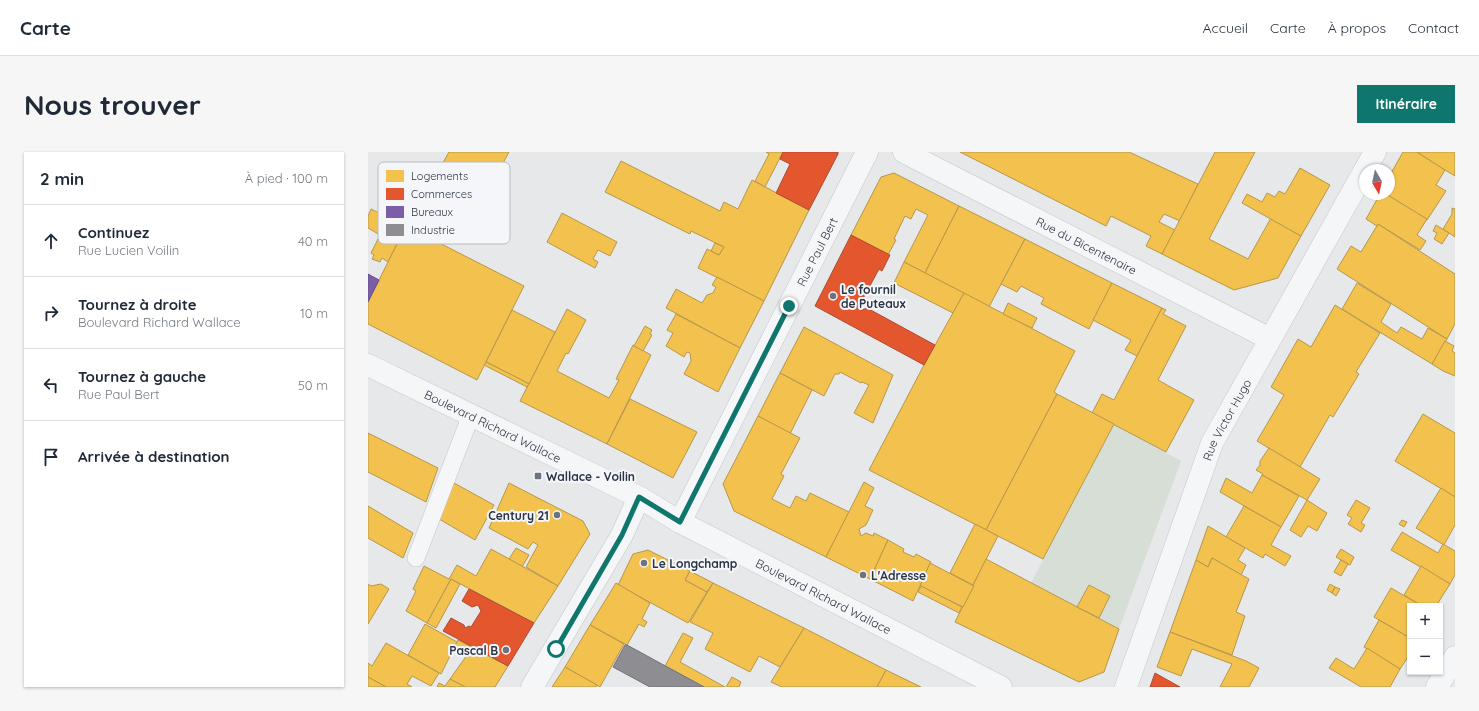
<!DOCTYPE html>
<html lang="fr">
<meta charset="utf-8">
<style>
:root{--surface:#fff;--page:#f6f6f7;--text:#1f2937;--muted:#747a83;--line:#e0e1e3;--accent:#0f766e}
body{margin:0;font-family:Quicksand,sans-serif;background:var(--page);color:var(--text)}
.controls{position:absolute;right:12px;bottom:12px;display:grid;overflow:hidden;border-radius:0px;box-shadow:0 1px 3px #0004}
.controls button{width:36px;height:36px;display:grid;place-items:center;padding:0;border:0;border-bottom:1px solid var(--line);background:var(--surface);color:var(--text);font:20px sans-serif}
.compass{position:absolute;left:991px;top:12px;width:36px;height:36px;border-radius:50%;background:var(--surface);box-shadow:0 1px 3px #0004;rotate:171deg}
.stop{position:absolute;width:12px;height:12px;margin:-9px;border:3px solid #0f766e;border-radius:50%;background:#fff}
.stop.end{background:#0f766e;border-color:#fff;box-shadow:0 1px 4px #0008}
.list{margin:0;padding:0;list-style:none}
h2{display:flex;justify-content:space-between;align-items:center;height:52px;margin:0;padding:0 16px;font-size:17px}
h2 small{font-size:13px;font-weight:400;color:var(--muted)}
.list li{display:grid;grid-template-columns:26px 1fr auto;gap:12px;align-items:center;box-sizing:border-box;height:72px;padding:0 16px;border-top:1px solid var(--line)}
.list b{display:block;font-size:15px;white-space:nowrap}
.list p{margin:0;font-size:13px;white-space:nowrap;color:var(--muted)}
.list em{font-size:13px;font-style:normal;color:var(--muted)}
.icon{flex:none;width:22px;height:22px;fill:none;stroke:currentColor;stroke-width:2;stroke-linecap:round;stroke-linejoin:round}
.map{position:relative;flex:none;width:1087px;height:535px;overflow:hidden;border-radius:0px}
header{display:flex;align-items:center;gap:24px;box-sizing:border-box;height:56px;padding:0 20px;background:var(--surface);border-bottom:1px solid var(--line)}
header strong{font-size:19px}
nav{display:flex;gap:22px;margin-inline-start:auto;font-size:14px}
.intro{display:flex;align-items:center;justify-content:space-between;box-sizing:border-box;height:96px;padding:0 24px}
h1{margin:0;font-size:28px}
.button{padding:10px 18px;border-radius:0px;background:var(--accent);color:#fff;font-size:14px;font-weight:700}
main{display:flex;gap:24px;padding:0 24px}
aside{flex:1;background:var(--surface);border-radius:0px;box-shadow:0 1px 3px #0004}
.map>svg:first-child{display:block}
</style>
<header>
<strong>Carte</strong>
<nav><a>Accueil</a><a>Carte</a><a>À propos</a><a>Contact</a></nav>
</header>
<div class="intro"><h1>Nous trouver</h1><a class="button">Itinéraire</a></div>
<main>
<aside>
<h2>2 min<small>À pied · 100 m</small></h2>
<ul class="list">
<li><svg class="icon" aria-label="ahead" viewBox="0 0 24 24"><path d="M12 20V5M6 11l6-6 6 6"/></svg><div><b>Continuez</b><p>Rue Lucien Voilin</p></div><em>40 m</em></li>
<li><svg class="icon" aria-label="right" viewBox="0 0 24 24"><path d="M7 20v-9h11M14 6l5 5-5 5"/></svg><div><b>Tournez à droite</b><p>Boulevard Richard Wallace</p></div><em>10 m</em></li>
<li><svg class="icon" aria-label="left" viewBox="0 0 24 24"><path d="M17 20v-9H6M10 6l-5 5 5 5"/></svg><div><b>Tournez à gauche</b><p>Rue Paul Bert</p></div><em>50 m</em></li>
<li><svg class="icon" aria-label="arrive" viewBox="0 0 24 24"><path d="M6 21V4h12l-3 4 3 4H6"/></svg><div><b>Arrivée à destination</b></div></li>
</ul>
</aside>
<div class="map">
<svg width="1087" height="535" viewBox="0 0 1087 535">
<rect width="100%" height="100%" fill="#e6e8ea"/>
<polygon fill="#d6ded6" points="746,272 813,309 751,477 731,466 742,444 721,433 709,455 663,431"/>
<g fill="#f2c14e" stroke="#b6974b">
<polygon points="81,0 141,0 120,39 72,16"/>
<polygon points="398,0 415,0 397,35 387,29 401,2"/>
<polygon points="592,0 761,0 830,32 812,69 796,62 791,70 807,78 794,102 778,94 783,84 743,64 738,74"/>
<polygon points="847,0 887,0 841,87 880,107 903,66 933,84 910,126 866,138 794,102"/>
<polygon points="1035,0 1049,0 1077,18 1068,33 1078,39 1059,68 1018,42 1021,42 1021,25"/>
<polygon points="1049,0 1087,0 1087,24 1077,18"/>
<polygon points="253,9 352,59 356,50 370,57 384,28 441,58 396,149 330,116 339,97 351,103 356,95 323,79 322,82 237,40"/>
<polygon points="932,16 962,33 933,84 874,51 879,42 894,50 899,41 907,45 911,39 917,42"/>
<polygon points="526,21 591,54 557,121 536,110 560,63 548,57 543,67 537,64 526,87 528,88 520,103 483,83 513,25"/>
<polygon points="1012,42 1018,42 1059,67 1049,83 1058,89 1052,98 1010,72 1009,74 998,67"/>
<polygon points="591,54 657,87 621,155 557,121"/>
<polygon points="1084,56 1087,57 1087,85 1075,77 1084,62"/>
<polygon points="3,57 38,74 20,110 14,106 12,110 4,107 6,103 3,101 12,83 0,76 0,64"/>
<polygon points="194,61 249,90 242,104 230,98 225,107 230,110 227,116 179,90"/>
<polygon points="1010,72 1087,122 1087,172 1079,187 969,117 983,94 993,100"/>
<polygon points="1068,73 1081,81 1074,92 1066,87 1069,81 1065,79"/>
<polygon points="38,74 156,134 109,228 0,172 0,150"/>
<polygon points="657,87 744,131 721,177 673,152 676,146 653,134 649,140 633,132"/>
<polygon points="347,91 356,95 351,103 343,99"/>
<polygon points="536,110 596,141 585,161 526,131"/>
<polygon points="349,125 396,149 372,196 298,156 308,137 334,151 339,143 345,141 348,135 344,133"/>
<polygon points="744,131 794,156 769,204 757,198 763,188 725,168"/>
<polygon points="989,131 1023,152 1013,170 1023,177 1029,181 1033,175 1054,187 1060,176 1079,187 1064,212 974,157"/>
<polygon points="596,141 707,199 686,240 689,242 618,378 501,318 556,213"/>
<polygon points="640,151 669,166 664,176 635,162"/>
<polygon points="967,153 1012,181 988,220 991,222 965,265 962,263 932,315 889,289 916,243 903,235 930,187 943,195"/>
<polygon points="794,156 798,158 795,162 818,174 790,228 826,248 798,300 724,261 734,242 746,248"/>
<polygon points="199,157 218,168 200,202 198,201 189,219 241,246 251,228 248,227 265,193 283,203 239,292 152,249"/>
<polygon points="144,158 187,180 161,232 118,210"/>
<polygon points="308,162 372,196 350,240 316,222 323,209 322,201 319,200 316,205 298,194 305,181 299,178"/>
<polygon points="277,174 284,178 282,182 284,183 275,199 266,194"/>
<polygon points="436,175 525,223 505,271 486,261 501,233 494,230 493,231 472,220 471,222 467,222 456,244 412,221"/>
<polygon points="1077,189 1086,194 1084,199 1087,201 1087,224 1075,219 1064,212"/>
<polygon points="118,210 152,227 161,232 159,235 116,213"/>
<polygon points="412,221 444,238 422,282 390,264"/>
<polygon points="689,242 746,272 675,407 618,378"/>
<polygon points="262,247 329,280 305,326 239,292"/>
<polygon points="1055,262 1087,281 1087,345 1027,309"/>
<polygon points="390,264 432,286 413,322 416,324 404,347 422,356 428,344 438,349 442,341 481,360 458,405 366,359 355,332"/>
<polygon points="0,281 70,316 58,350 0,320"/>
<polygon points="901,296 952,327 939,348 894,323 895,322 888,318 892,313 892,309"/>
<polygon points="894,323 931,344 913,375 852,340 858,326 884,341"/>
<polygon points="496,330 506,336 497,354 505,358 498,373 491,377 493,384 498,381 505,384 506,381 520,388 502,427 458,405"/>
<polygon points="86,331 126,353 107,388 71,367"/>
<polygon points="141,331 215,369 222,382 190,434 158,415 170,393 165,390 160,397 121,376"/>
<polygon points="1073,336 1087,345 1087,373 1076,393 1048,376"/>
<polygon points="939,348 959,361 949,379 940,374 933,385 922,378"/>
<polygon points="988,348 1002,356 993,371 997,373 993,380 980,372 984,366 979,363"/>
<polygon points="0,354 45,381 35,406 0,386"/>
<polygon points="876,354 913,375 903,393 923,404 917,414 897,402 895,406 858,385"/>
<polygon points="1034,368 1039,370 1036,375 1031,372"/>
<polygon points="607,372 630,384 605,433 582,421"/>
<polygon points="840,374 877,396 870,408 878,413 873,423 844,406 840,415 828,408"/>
<polygon points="1034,380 1070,401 1075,392 1087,399 1087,423 1082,432 1023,398"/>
<polygon points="520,388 536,397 535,400 546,405 548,402 563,410 545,449 502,427"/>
<polygon points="148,396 161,403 154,415 141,407"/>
<polygon points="123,397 190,434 166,471 83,427 59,471 38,459 48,439 45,437 56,414 81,427 89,413 108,424"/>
<polygon points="973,397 986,405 982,413 968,405"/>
<polygon points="280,398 322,419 317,428 339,440 320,471 250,433 265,402"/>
<polygon points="844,406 881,427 868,460 877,464 864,503 802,480 828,408 840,415"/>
<polygon points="618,407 751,477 736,520 711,530 587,470"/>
<polygon points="973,408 980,412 973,424 966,420"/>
<polygon points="562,411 606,434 595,455 552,434"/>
<polygon points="1053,414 1082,432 1068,454 1054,454 1036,443"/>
<polygon points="322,419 345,431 339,440 317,428"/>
<polygon points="83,427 92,432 68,476 59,471"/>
<polygon points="248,431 282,451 274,467 279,470 276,475 271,472 259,493 222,473"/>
<polygon points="345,431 436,476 412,515 391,504 382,520 337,497 345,481 322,470"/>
<polygon points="0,432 3,434 13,432 21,437 0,472"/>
<polygon points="962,432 967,435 964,441 959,438"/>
<polygon points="721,433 742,444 731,466 709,455"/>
<polygon points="553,434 594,455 591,461 550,440"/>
<polygon points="967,435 972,437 968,444 964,441"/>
<polygon points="1023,436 1054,454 1042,454 1042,486 1006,465"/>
<polygon points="1011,468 1042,486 1042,502 1032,517 996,495"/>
<polygon points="57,472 89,490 73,522 40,503"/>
<polygon points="222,473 256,492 232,535 197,515"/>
<polygon points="436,476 518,518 509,535 414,535 403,530"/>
<polygon points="802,480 878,509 891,516 881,535 852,535 864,512 824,497 813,524 789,515"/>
<polygon points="315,481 325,486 312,510 357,535 336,535 297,514"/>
<polygon points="90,488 140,514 127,535 97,535 82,527 99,503 86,496"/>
<polygon points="18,491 71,521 63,534 44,524 39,532 44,535 18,535 0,525 0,511 4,514"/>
<polygon points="999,496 1032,517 1022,535 993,535 961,516 968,506 986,517"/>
<polygon points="197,515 229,533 228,535 184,535"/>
<polygon points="518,518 553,535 509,535"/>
<polygon points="0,525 18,535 0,535"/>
<polygon points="364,525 373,530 371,535 358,535"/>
<polygon points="82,527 97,535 69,535 71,531 77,534"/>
</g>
<g fill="#e4572e" stroke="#ac4c35">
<polygon points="415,0 470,0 470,2 441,58 408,41 422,12 412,7"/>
<polygon points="483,83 522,103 514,119 511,117 490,156 494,158 499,156 567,193 556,213 447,154"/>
<polygon points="101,437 166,471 140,514 75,479 83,466 96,473 97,476 101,474 103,475 113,459 110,453 104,455 94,449"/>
<polygon points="787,521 812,535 782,535"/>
</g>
<polygon fill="#7b5ea7" stroke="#63518a" points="0,122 11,128 0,150"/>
<polygon fill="#8d8d92" stroke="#70727b" points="257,493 259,493 336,535 282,535 245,515"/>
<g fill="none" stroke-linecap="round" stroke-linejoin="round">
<defs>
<polyline id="lane" points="48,406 103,263"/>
<g id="street">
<path id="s1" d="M536 0 902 187"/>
<polyline points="997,18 1007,0"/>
<path id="s2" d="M0 213 271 345 312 370 633 535"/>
<path id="s3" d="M312 370 499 0"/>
<polyline points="164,535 254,383 271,345"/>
<path id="s4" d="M758 535 844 291 997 18"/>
<polyline points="1069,535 1087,505"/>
</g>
</defs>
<use href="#lane" stroke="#c4c6c8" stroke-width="18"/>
<use href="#street" stroke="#c4c6c8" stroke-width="23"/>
<use href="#lane" stroke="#f5f6f7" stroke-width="17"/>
<use href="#street" stroke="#f5f6f7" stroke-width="22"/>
</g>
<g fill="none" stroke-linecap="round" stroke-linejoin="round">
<polyline stroke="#0f766e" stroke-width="5" points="188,497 254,383 271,345 312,370 421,154"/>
</g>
<g fill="#6c737f" stroke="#f4f6f9" stroke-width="1.5">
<circle cx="465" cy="144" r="4"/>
<rect x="166" y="320" width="8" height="8" rx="2"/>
<circle cx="189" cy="363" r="4"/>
<circle cx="276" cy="411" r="4"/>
<circle cx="495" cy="423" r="4"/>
<circle cx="138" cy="498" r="4"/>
</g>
<g text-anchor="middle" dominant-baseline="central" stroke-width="4" stroke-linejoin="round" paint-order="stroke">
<g font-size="12" fill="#2b3445" stroke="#f4f6f9">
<text stroke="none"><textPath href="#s1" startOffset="205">Rue du Bicentenaire</textPath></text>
<text stroke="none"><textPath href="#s3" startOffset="303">Rue Paul Bert</textPath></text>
<text stroke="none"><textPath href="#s4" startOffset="286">Rue Victor Hugo</textPath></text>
<text stroke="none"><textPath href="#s2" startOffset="139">Boulevard Richard Wallace</textPath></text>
<text stroke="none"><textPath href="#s2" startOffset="511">Boulevard Richard Wallace</textPath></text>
</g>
<g font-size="12" font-weight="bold" fill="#2b3445" stroke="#f4f6f9" text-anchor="start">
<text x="473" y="137">Le fournil<tspan x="473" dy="14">de Puteaux</tspan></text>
<text x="178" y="324">Wallace - Voilin</text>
<text x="181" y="363" text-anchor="end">Century 21</text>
<text x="284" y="411">Le Longchamp</text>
<text x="503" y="423">L'Adresse</text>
<text x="130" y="498" text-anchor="end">Pascal B</text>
</g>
</g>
<rect x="10" y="10" width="132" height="82" rx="6" fill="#f4f6f9" stroke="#b8bcc3" stroke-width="1"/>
<rect x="18" y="18" width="18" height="12" fill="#f2c14e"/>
<rect x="18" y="36" width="18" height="12" fill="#e4572e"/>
<rect x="18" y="54" width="18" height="12" fill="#7b5ea7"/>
<rect x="18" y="72" width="18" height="12" fill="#8d8d92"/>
<g font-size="11" fill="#2b3445">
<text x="43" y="28">Logements</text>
<text x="43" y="46">Commerces</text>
<text x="43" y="64">Bureaux</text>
<text x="43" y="82">Industrie</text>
</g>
</svg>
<div class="controls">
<button>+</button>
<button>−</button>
</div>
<svg class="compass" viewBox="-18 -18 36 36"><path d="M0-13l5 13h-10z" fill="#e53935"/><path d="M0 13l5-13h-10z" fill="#747a83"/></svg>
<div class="stop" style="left:188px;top:497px"></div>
<div class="stop end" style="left:421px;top:154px"></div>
</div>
</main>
